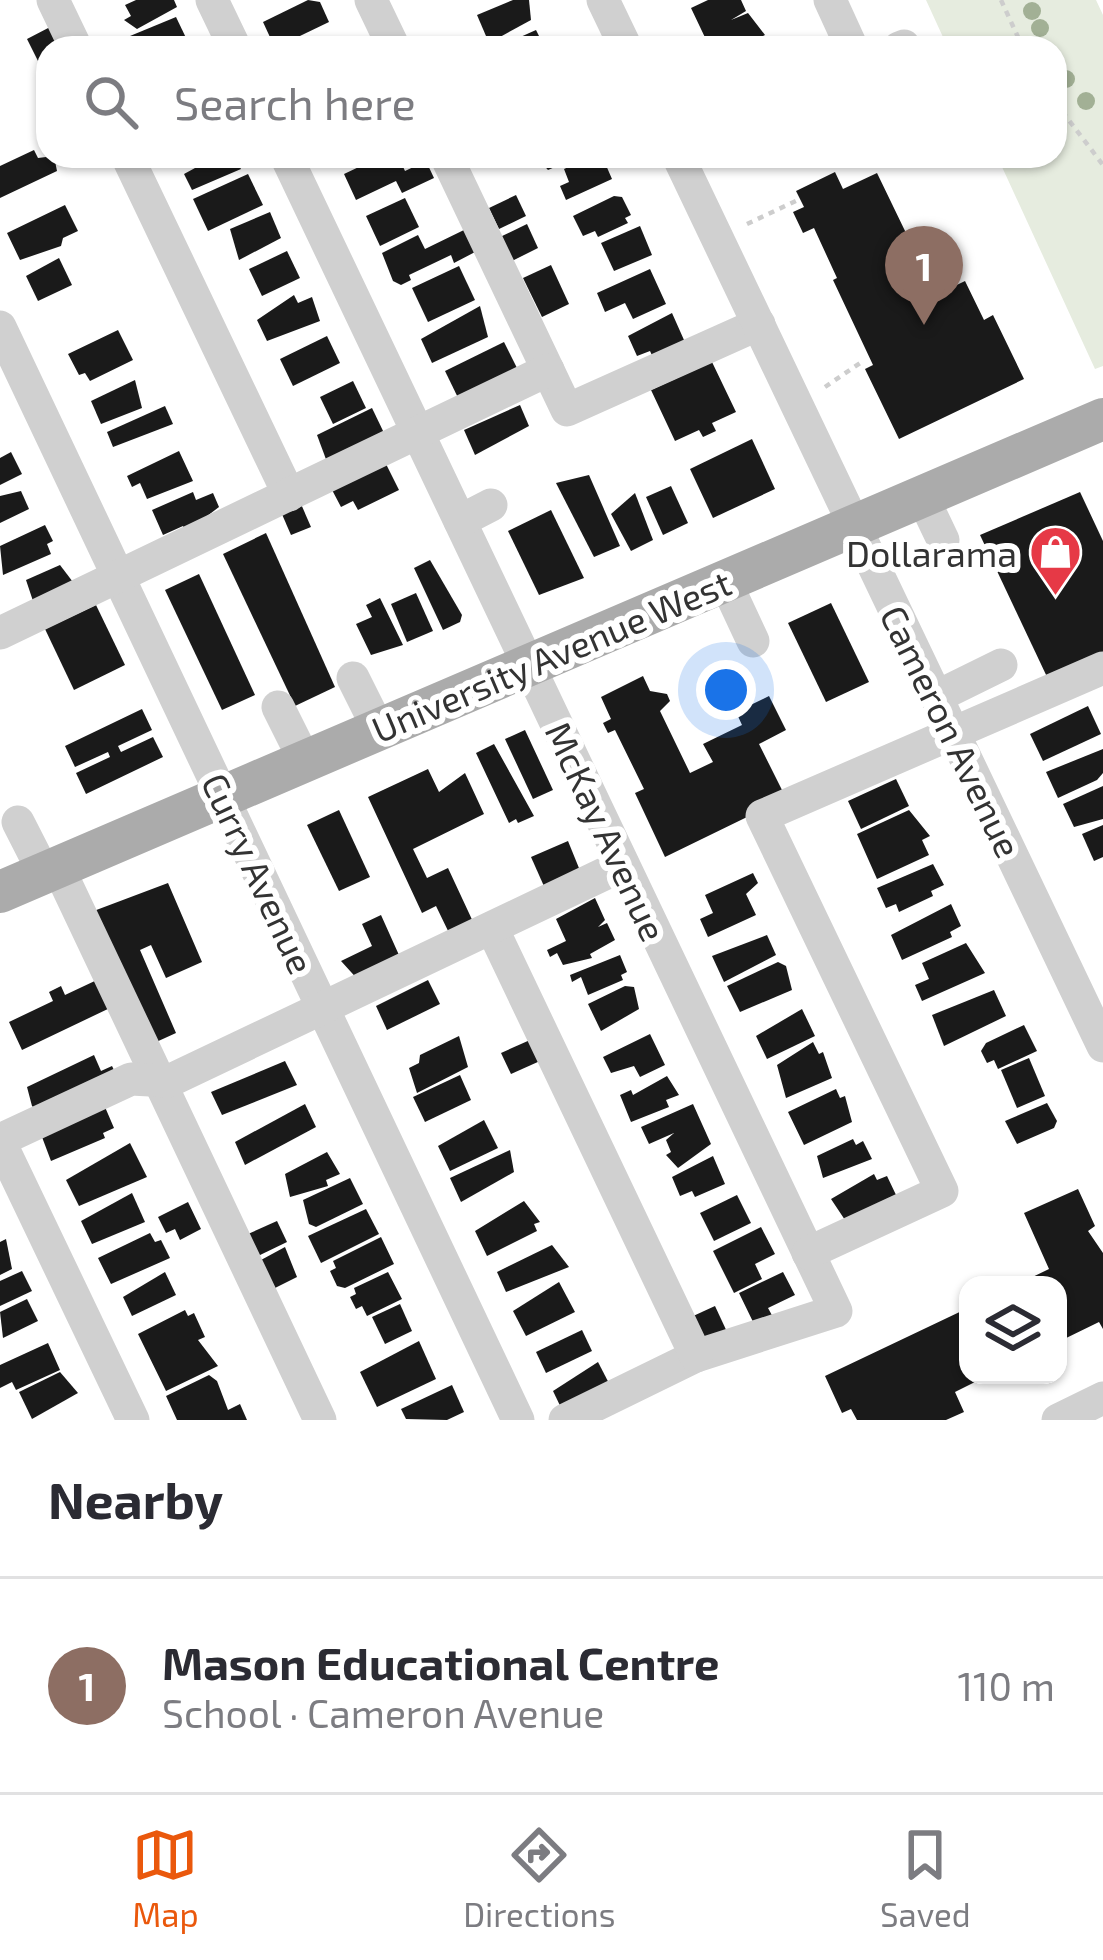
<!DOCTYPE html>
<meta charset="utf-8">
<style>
:root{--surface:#fff;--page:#f7f7f7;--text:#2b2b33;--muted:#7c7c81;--line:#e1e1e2;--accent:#ea580c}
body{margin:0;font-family:"Exo 2",sans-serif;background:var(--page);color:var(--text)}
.controls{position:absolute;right:36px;bottom:36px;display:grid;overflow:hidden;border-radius:24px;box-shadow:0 3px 9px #0004}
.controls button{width:108px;height:108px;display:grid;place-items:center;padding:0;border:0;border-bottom:3px solid var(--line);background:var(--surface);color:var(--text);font:60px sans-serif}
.you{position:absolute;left:726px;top:690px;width:42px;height:42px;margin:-30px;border:9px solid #fff;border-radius:50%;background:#1a73e8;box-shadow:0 0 0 18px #1a73e833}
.badge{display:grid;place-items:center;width:78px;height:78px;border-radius:50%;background:var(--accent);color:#fff;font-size:39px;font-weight:700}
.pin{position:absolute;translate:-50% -99px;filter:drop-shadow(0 3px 6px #0008)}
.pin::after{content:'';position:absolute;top:63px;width:42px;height:36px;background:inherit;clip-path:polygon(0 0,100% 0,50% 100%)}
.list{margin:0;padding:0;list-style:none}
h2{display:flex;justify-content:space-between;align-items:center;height:156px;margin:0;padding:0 48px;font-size:51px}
h2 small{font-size:39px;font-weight:400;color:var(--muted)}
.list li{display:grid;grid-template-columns:78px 1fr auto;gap:36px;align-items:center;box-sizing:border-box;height:216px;padding:0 48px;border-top:3px solid var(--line)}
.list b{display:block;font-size:45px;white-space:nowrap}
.list p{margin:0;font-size:39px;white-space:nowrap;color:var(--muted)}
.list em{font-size:39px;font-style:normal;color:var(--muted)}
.icon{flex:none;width:66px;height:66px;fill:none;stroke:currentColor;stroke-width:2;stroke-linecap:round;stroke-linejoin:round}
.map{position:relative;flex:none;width:1103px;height:1420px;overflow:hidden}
.search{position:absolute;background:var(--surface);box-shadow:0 3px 9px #0004;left:36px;right:36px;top:36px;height:132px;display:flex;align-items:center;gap:30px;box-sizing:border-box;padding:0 42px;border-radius:36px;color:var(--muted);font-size:45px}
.sheet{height:372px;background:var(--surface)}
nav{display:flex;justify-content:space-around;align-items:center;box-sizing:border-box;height:168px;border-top:3px solid var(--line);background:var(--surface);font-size:33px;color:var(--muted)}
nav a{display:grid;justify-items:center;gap:6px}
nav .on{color:var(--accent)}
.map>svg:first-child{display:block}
</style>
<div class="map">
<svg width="1103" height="1420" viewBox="0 0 1103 1420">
<rect width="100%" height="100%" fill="#fff"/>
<polygon fill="#e6ecdf" points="926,0 1096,0 1103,15 1103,366 1095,369 997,156 1055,156 1055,48 948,48"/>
<g fill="#1a1a1a">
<polygon points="136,0 174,0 177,7 137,29 124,20 131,16 125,5"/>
<polygon points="308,0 320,2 329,22 275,48 263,22"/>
<polygon points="513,0 529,0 531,20 489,43 477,15"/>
<polygon points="708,0 741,0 746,11 731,20 748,13 765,35 738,48 710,48 691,8"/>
<polygon points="176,17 188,42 175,48 135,48 130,36"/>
<polygon points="52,26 63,48 48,48 48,58 39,63 27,39"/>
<polygon points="536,30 545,48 496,48"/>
<polygon points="34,150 38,158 54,156 57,171 0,198 0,166"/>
<polygon points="188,156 234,156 241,169 192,190 184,174 195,168"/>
<polygon points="382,156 398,156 405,171 426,161 434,178 402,193 396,181 356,200 344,174"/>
<polygon points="543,156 580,156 548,170 537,158"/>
<polygon points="593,156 602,156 612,179 566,200 560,186 569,182 564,169"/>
<polygon points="835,172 843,189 877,173 936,295 965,281 984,320 993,315 1024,379 899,439 865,369 873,365 833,280 837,278 814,228 803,233 793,212 804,207 796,191"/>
<polygon points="248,174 263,205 208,231 193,199"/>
<polygon points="516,195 526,216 499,229 489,208"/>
<polygon points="614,196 622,197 631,215 625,218 628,223 598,237 595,231 583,236 573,216"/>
<polygon points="405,198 419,227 380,246 366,216"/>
<polygon points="65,205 78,231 63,238 61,246 20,260 7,233"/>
<polygon points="270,212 281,238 239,260 230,229"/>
<polygon points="527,224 538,248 512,261 500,237"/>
<polygon points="640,226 652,255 614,271 601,243"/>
<polygon points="466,229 477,251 454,263 451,255 409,275 411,280 401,285 393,281 382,253 418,235 425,249"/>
<polygon points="287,251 300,278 262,296 249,269"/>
<polygon points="59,258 72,285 38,301 26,276"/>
<polygon points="551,265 569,304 542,317 523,278"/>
<polygon points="459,266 475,300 428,322 412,288"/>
<polygon points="650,269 666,304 633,319 625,303 605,312 597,293"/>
<polygon points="294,295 298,303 312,297 320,321 267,341 257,320"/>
<polygon points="480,306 488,337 432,363 421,339"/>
<polygon points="672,313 688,349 656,364 650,351 637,356 628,336"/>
<polygon points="118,330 133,360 90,381 85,373 79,375 68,354"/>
<polygon points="327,336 340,363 293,386 280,359"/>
<polygon points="504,342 519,372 463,408 445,371"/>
<polygon points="712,362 736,412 712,423 716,431 703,437 699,430 675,441 651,390"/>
<polygon points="135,380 142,408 101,424 91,401"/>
<polygon points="353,381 366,408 333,424 320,397"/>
<polygon points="520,405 529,426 475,455 464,430"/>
<polygon points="165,406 173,424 113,447 107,432"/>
<polygon points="372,408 385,435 327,462 317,435"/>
<polygon points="752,439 775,489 713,518 690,469"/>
<polygon points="179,451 193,481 147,499 140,483 132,487 127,476"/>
<polygon points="11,452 22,474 0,485 0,458"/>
<polygon points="385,462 399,490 358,510 353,501 341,507 331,488"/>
<polygon points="589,475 620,546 594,557 556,483"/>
<polygon points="671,486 688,523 663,535 646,497"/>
<polygon points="21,491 29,509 0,523 0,496"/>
<polygon points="193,492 196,500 213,493 219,507 186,532 183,526 163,535 152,510"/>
<polygon points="1080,492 1103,541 1103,655 1048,679 980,535"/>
<polygon points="635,493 653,540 631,551 611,514"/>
<polygon points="301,504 311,527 291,535 281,512"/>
<polygon points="551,510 584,578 539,595 508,531"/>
<polygon points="45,525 53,541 47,544 51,554 3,575 0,546"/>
<polygon points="266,533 335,687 295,706 223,554"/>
<polygon points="430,560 462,615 460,622 443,630 414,568"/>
<polygon points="60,565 79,590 36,610 26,580"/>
<polygon points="199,574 255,695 222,710 165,590"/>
<polygon points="416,593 433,631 407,642 391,604"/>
<polygon points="380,598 403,645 371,655 356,624 372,617 366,605"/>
<polygon points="831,603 869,682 826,702 788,623"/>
<polygon points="96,605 125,665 74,690 45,629"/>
<polygon points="643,676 650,691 667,694 670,701 660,711 690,773 713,762 703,744 742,725 736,712 769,696 786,730 759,744 786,798 665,857 635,793 644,789 615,730 608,733 603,723 611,719 601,697"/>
<polygon points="1088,706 1101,734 1043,761 1030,734"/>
<polygon points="142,709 152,730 118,746 121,752 153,737 163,757 86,794 76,773 110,757 108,752 75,767 65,746"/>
<polygon points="525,730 553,790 533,799 505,739"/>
<polygon points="494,744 534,816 518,823 516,819 509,823 476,753"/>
<polygon points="1103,749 1103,773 1097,780 1058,798 1046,772"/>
<polygon points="428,769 439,792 465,773 484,814 413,849 427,878 448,868 475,926 451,937 436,906 422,913 368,797"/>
<polygon points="896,779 909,806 861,829 848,801"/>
<polygon points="1103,786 1103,819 1074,827 1063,804"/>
<polygon points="339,810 370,877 339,891 307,825"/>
<polygon points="909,810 930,836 922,840 929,855 877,879 857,834"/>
<polygon points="1103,825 1103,857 1094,861 1082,834"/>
<polygon points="568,841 583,878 547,893 531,857"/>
<polygon points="933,864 944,885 931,891 933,896 899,912 896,904 886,908 877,888"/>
<polygon points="753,873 758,883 746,894 756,915 708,937 700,919 713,913 705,895"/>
<polygon points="168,883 202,962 166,978 151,945 140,950 176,1033 154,1043 91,912"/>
<polygon points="595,898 605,920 598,927 607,923 615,940 590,954 592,958 563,965 557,953 550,957 547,950 566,941 556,919"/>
<polygon points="951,904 961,926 950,932 952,937 902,960 891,935"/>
<polygon points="381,915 403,964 361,983 341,961 372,946 362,924"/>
<polygon points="767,935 776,955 724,982 712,956"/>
<polygon points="966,943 985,973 922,1001 915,985 929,979 922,963"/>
<polygon points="620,955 627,972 621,975 623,980 588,995 581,977 572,982 570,975"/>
<polygon points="778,962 786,966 792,990 740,1012 727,986"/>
<polygon points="99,979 112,1007 22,1050 9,1022 53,1001 49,992 61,986 65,995"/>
<polygon points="428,980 440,1004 387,1030 376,1006"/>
<polygon points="625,986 634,987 639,1009 601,1031 588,1004"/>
<polygon points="994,990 1006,1016 944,1046 932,1015"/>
<polygon points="802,1009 815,1036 767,1059 756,1036"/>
<polygon points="1024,1025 1037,1051 998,1069 994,1060 987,1063 981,1051 986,1043"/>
<polygon points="650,1034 665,1065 640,1077 634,1066 611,1073 603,1057"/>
<polygon points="459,1036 468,1067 417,1093 409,1068 419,1063 420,1055"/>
<polygon points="530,1040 540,1061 511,1074 501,1053"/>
<polygon points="813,1042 819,1054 823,1052 832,1078 786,1098 777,1065"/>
<polygon points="94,1055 101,1071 112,1066 117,1076 40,1114 32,1106 27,1087"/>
<polygon points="1029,1058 1045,1096 1017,1108 1001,1070"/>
<polygon points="285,1061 297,1085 222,1115 211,1092"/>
<polygon points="460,1075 471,1100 425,1122 413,1097"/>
<polygon points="667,1076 679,1095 666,1100 669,1107 631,1122 620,1095 631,1090 633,1095"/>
<polygon points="836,1089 840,1098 845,1096 852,1122 804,1145 788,1112"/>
<polygon points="1047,1103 1057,1121 1054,1128 1017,1144 1005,1121"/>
<polygon points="305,1104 316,1127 245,1165 235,1142"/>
<polygon points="693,1104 711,1144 678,1168 666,1155 671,1152 666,1140 674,1133 649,1144 641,1127"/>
<polygon points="105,1107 114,1128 103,1133 105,1138 51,1161 42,1137"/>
<polygon points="484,1120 498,1148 450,1171 438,1146"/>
<polygon points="853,1139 856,1145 863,1141 872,1159 823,1178 817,1156"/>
<polygon points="130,1143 147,1177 79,1206 66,1180"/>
<polygon points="510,1150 514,1172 461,1202 450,1178"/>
<polygon points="327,1152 340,1174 326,1180 328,1186 290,1197 285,1174"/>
<polygon points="713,1156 725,1184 695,1197 692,1191 680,1196 672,1177"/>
<polygon points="874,1174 877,1180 887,1176 897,1197 845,1220 831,1199"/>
<polygon points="350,1178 363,1204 316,1227 309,1224 303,1200"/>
<polygon points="1078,1189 1095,1226 1088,1231 1103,1253 1103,1329 1099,1322 1058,1342 1058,1285 1016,1285 1049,1269 1024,1213"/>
<polygon points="132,1193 145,1222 92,1244 81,1221"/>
<polygon points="737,1195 751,1223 714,1241 700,1213"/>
<polygon points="524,1201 540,1222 534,1224 537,1231 487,1256 475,1231"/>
<polygon points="188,1202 201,1229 180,1240 175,1229 166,1233 158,1217"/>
<polygon points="366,1209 379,1234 321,1263 308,1236"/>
<polygon points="277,1221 287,1242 258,1256 248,1234"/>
<polygon points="761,1227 775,1254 755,1264 762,1279 734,1293 713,1251"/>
<polygon points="150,1233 155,1242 161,1240 170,1258 111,1284 98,1258"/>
<polygon points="381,1237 394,1264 345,1288 337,1286 330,1271 336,1268 333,1261"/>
<polygon points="6,1239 12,1269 0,1275 0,1242"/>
<polygon points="552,1245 569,1267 506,1292 497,1272"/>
<polygon points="285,1247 297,1277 275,1288 261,1260"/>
<polygon points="22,1271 32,1291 0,1306 0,1281"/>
<polygon points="165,1272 176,1295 132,1316 123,1297"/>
<polygon points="388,1272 402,1299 367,1316 362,1306 356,1309 350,1297 356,1294 354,1288"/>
<polygon points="783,1272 795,1295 768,1308 774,1319 756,1328 739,1293"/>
<polygon points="559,1282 575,1312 526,1336 513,1311"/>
<polygon points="27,1299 38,1321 3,1338 0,1312"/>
<polygon points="400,1304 412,1331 385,1344 372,1317"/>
<polygon points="715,1306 728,1334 704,1345 691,1317"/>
<polygon points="968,1308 968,1375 989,1375 955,1392 964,1412 946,1420 857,1420 851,1409 842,1413 825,1376"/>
<polygon points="185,1310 188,1316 194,1313 205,1337 198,1340 218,1366 166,1391 138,1334"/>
<polygon points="582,1330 592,1351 546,1373 536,1352"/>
<polygon points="419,1341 436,1379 377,1407 360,1372"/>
<polygon points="48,1343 60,1370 16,1390 12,1382 0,1388 0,1365"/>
<polygon points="598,1362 614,1393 565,1416 553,1391"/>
<polygon points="60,1372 78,1393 32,1419 19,1392"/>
<polygon points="209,1375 217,1381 228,1410 240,1404 247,1420 177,1420 166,1396"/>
<polygon points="452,1385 464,1412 447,1420 406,1419 401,1409"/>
</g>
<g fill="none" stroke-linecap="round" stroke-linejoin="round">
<g stroke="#cdcdcd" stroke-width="4.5" stroke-dasharray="6 6" stroke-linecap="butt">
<polyline points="1001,0 1023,48"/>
<polyline points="1055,102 1103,165"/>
<polyline points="747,224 800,199"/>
<polyline points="825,387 863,361"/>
</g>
<g stroke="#d0d0d0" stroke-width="33">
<polyline points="53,0 76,48"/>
<polyline points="212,0 235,48"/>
<polyline points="371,0 394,48"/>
<polyline points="603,0 626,48"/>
<polyline points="830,0 852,48"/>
<polyline points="899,48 904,46"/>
<polyline points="127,156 289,495"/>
<polyline points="286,156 836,1311 696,1356 565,1420"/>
<polyline points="446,156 567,410 759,324"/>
<polyline points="678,156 1103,1046"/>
<polyline points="0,327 518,1420"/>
<polyline points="922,496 943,540"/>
<polyline points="460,521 491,505"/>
<polyline points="725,581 753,641"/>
<polyline points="0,633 548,370"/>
<polyline points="353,678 379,730"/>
<polyline points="936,697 1001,665"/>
<polyline points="278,707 305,761"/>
<polyline points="18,822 44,873"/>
<polyline points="58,867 320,1420"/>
<polyline points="492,928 696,1356"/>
<polyline points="0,1140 131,1079 169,1081 623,865"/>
<polyline points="0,1142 133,1420"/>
<polyline points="808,1253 942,1191 762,816 1103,668"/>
<polyline points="1058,1420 1103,1398"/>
</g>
<polyline stroke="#ababab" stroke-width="42" points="0,892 1103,419"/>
</g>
<g fill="#a2b095">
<circle cx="1032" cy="11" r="9"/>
<circle cx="1040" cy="28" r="9"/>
<circle cx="1066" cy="79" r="9"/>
<circle cx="1086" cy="101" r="9"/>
</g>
<defs>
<symbol id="shop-pin" viewBox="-11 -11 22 30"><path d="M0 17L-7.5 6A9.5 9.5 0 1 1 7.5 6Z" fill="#e63946" stroke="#fff"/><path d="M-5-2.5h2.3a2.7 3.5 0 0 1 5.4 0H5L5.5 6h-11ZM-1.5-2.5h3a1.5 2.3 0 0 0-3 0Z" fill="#fff"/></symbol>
</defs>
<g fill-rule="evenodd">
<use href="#shop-pin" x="1026" y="522" width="59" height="81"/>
</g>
<g text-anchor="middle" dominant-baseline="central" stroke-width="12" stroke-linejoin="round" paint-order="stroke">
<g font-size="36" fill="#333" stroke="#fff" text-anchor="end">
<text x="1017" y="552">Dollarama</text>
</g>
<g font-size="36" fill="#333" stroke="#fff">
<text transform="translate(551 655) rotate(-23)">University Avenue West</text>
<text transform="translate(952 731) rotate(64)">Cameron Avenue</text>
<text transform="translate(607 831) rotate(65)">McKay Avenue</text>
<text transform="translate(259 873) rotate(65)">Curry Avenue</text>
</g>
</g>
</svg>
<div class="controls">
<button><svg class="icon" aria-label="layers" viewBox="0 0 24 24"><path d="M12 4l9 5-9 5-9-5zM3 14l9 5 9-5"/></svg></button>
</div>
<div class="you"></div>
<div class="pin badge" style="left:924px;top:325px;background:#8d6e63">1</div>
<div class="search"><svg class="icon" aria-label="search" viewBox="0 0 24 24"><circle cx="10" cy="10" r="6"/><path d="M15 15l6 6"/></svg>Search here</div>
</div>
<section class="sheet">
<h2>Nearby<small></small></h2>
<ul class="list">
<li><span class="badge" style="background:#8d6e63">1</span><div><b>Mason Educational Centre</b><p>School · Cameron Avenue</p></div><em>110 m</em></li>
</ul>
</section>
<nav>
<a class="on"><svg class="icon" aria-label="map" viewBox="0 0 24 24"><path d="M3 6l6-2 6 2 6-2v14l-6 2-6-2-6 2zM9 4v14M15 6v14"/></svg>Map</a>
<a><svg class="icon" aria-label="directions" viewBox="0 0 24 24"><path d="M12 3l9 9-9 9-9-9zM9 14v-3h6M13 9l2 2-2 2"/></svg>Directions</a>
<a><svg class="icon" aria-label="saved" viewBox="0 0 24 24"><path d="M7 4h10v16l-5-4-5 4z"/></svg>Saved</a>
</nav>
